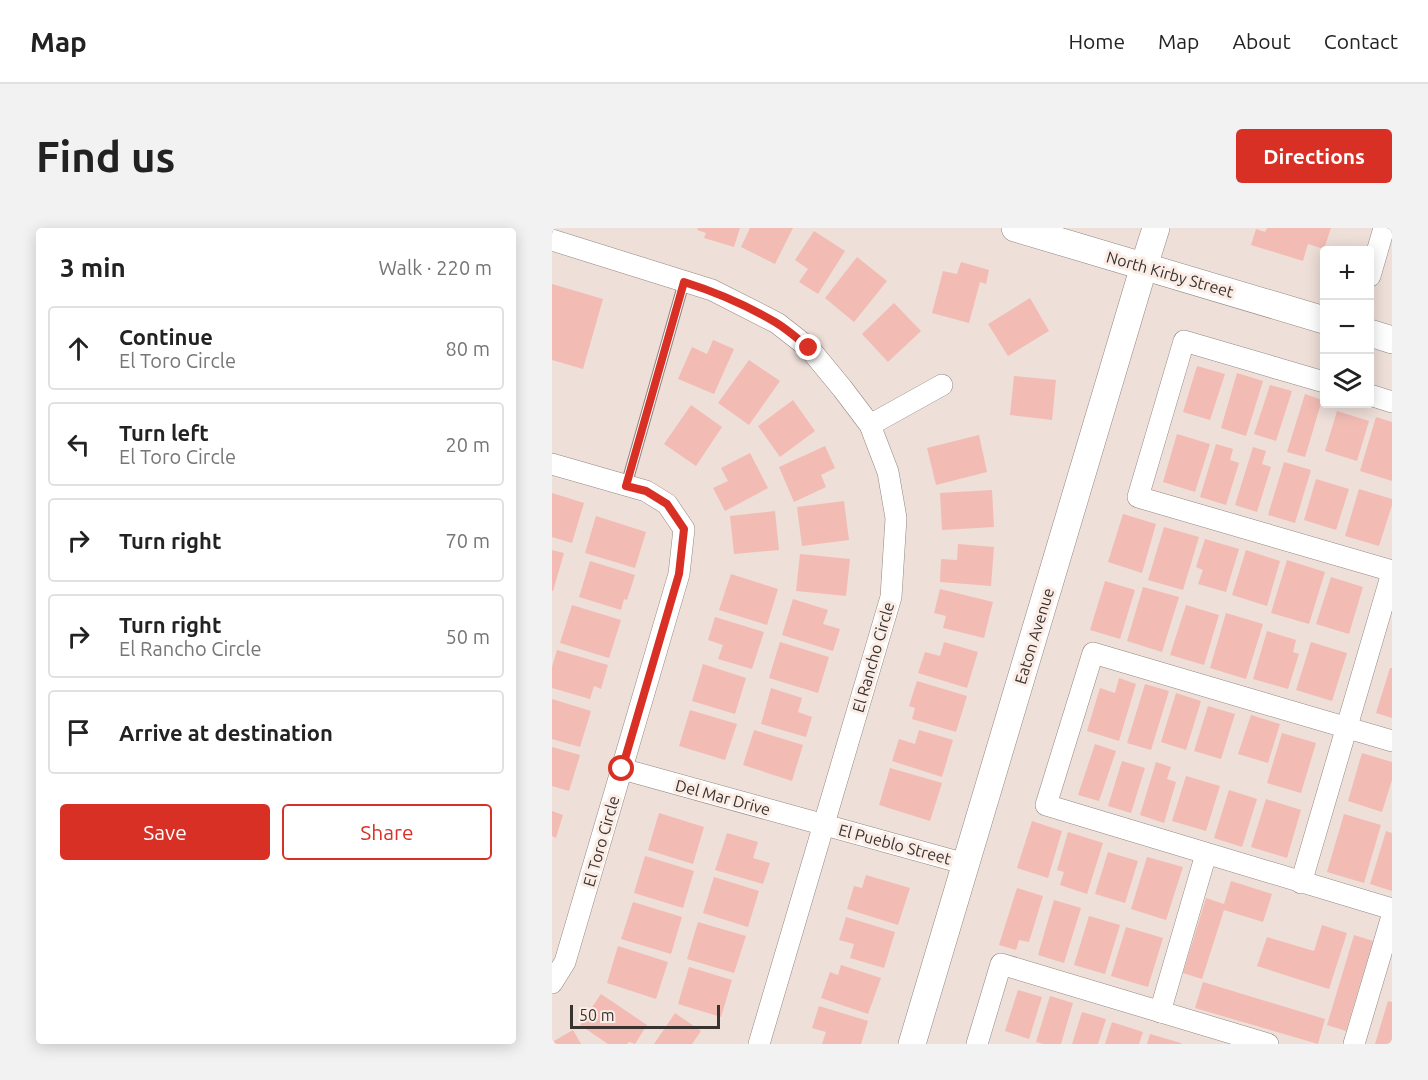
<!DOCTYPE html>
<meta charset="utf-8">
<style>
:root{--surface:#fff;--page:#f2f2f2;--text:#222;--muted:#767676;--line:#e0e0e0;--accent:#d93025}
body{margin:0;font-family:Ubuntu,sans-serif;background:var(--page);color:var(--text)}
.controls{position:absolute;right:18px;top:18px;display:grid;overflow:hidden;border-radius:6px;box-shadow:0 3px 15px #0003}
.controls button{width:54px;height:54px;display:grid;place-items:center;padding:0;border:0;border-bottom:2px solid var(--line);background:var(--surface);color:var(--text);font:30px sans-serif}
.scale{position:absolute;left:18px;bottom:15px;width:150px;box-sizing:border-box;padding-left:6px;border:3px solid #383330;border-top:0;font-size:16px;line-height:21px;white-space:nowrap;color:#383330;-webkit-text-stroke:4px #fbece5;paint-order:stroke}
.stop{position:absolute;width:18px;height:18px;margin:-14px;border:4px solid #d93025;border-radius:50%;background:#fff}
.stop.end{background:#d93025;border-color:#fff;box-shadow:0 2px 6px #0008}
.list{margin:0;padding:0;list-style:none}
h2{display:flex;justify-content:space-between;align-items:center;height:78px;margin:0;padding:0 24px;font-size:26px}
h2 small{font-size:20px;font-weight:400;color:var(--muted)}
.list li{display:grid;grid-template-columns:39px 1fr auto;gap:18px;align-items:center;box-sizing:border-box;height:84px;margin:0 12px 12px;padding:0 12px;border:2px solid var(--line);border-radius:6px}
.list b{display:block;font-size:22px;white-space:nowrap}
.list p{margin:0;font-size:20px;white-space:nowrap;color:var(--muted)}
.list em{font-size:20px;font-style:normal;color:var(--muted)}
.actions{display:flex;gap:12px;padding:18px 24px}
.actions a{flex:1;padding:14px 0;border:2px solid var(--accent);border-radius:6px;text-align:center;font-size:21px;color:var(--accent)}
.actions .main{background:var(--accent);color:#fff}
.icon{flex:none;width:33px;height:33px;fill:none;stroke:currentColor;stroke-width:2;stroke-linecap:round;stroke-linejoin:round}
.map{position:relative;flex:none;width:840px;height:816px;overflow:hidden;border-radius:6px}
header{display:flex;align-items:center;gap:36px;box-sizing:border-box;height:84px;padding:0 30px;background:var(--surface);border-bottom:2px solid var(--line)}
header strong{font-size:28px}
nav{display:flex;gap:33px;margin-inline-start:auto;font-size:21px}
.intro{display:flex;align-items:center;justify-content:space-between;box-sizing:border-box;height:144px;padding:0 36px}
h1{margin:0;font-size:42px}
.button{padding:15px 27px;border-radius:6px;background:var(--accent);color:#fff;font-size:21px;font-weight:700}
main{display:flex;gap:36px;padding:0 36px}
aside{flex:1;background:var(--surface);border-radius:6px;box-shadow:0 3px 15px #0003}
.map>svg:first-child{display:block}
</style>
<header>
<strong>Map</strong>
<nav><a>Home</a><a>Map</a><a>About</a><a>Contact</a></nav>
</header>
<div class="intro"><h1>Find us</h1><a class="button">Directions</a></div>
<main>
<aside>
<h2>3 min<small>Walk · 220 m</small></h2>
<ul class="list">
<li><svg class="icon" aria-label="ahead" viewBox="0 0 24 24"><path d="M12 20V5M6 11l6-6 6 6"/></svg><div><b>Continue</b><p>El Toro Circle</p></div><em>80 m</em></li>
<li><svg class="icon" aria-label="left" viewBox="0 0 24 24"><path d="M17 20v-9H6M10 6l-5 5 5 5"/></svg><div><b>Turn left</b><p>El Toro Circle</p></div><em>20 m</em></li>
<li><svg class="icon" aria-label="right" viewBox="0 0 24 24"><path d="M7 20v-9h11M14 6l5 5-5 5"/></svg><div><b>Turn right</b></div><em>70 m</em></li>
<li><svg class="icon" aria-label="right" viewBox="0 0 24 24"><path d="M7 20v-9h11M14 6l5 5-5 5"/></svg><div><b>Turn right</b><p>El Rancho Circle</p></div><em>50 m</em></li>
<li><svg class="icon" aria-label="arrive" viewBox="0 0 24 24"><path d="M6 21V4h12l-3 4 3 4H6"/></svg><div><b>Arrive at destination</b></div></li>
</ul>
<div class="actions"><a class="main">Save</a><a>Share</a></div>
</aside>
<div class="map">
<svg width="840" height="816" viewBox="0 0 840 816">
<rect width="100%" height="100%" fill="#eedfd8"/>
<g fill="#f2bcb4">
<polygon points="146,0 188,0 182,19 152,10 154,5 145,2"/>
<polygon points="198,0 241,0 223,36 189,19"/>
<polygon points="715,0 779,0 772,21 756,16 751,33 699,17 704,1 713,4"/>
<polygon points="262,3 293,23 266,66 247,54 256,41 243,32"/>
<polygon points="305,29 335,53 302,94 273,70"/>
<polygon points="409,34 437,42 434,56 428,54 417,95 380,85 391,43 405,46"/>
<polygon points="0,56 51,71 31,141 0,132"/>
<polygon points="478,70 497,103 456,128 436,96"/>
<polygon points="342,75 369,103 336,134 310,106"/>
<polygon points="161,112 182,121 162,166 126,151 140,119 155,126"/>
<polygon points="197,132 228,153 197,197 166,175"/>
<polygon points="645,138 673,146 658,192 631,184"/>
<polygon points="685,145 711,153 694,208 669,200"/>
<polygon points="462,148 504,152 500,192 458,187"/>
<polygon points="718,157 740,163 724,213 702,206"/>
<polygon points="753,166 770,172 753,229 735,224"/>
<polygon points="241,172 263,203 228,229 206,198"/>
<polygon points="139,177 170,199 144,238 112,216"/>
<polygon points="785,183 817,193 805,233 773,223"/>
<polygon points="824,189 840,194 840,253 808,243"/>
<polygon points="625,206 658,216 643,264 611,254"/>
<polygon points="427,207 435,244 384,257 375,220"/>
<polygon points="664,216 681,221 678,232 687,235 674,277 648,269"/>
<polygon points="273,218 283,240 269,247 274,259 242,274 227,239"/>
<polygon points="701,219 714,223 710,236 719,239 705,284 683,277"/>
<polygon points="198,225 216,260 173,283 161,260 176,253 169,240"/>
<polygon points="732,234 759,242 743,295 716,287"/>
<polygon points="764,251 797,261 784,302 752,292"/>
<polygon points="807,261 840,271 840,277 827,318 793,308"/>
<polygon points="440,262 442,299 390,302 388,265"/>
<polygon points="0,265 32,275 20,315 0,309"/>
<polygon points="292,273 297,312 250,318 245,279"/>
<polygon points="223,283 227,322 182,326 178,288"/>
<polygon points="571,286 604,296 590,345 556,334"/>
<polygon points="44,288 94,304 83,340 33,325"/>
<polygon points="612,299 647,309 631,362 596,352"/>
<polygon points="653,311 687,321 674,364 646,356 651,342 644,339"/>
<polygon points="406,316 442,319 439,358 388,354 389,331 405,332"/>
<polygon points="0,322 12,325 1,363 0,363"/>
<polygon points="694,322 728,333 715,378 680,367"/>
<polygon points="248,326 298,331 294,368 244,363"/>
<polygon points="735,332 773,344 757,396 719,385"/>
<polygon points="38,333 83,347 75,372 72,371 69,382 27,369"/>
<polygon points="179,346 226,361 215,397 167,382"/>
<polygon points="779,349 811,359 797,406 764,396"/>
<polygon points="553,353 583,362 568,411 538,402"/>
<polygon points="591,359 627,369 610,424 575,413"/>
<polygon points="388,361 441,374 432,410 391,400 394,388 382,385"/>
<polygon points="241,371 276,382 271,396 288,401 281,423 230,407"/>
<polygon points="20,377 69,392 57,430 8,415"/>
<polygon points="634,377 667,387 652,437 618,427"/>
<polygon points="674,385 711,396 694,451 658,440"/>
<polygon points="163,389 212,404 200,441 166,431 171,417 156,412"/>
<polygon points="715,403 744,412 741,424 747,426 736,461 701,451"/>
<polygon points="228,414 277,429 266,465 217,450"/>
<polygon points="392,414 426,424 415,460 366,445 373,424 388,428"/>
<polygon points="759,414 795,425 780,473 744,462"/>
<polygon points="5,422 56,437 49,461 42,458 38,471 0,460 0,439"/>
<polygon points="151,436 194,450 183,486 140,473"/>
<polygon points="838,440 840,440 840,490 824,485"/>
<polygon points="567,450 584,456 567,513 535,503 548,460 563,465"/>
<polygon points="365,453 415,468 404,504 360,491 363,480 357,478"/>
<polygon points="593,456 617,463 599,522 575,515"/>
<polygon points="219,460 250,470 246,484 260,489 254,509 209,496"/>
<polygon points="624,465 649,473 634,522 609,514"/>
<polygon points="0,471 39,483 28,519 0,511"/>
<polygon points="656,478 683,486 669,531 642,523"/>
<polygon points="138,482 185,496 173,532 127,518"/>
<polygon points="699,487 728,496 716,535 686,526"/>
<polygon points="202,502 251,517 240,553 191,537"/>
<polygon points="367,502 401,512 390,549 340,533 347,511 363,516"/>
<polygon points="730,505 764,515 749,565 715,555"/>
<polygon points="543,516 564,523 547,573 526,567"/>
<polygon points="0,519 28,527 17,563 0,558"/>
<polygon points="810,525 840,534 840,552 830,584 796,573"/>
<polygon points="570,533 593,540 579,585 556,578"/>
<polygon points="604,534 619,539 615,551 624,554 612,595 588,587"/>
<polygon points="338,540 390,555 378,593 327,577"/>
<polygon points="634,548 668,558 654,603 620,593"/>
<polygon points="677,562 705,571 690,619 662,610"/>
<polygon points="714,571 749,582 735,630 699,619"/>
<polygon points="0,583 11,587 4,610 0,608"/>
<polygon points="107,585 152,599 141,636 96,622"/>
<polygon points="792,586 829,597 812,655 775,644"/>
<polygon points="480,593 510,603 496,650 465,640"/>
<polygon points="834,603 840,605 840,663 818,656"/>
<polygon points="516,604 551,615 535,666 508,657 512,644 505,642"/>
<polygon points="175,605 206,614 201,630 218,635 211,656 163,642"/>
<polygon points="556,624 586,633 573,675 543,666"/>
<polygon points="93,628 142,643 131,680 82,665"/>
<polygon points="595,629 631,639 614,692 579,681"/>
<polygon points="314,647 358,660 346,697 295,681 302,658 310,660"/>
<polygon points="162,649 207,663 196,699 151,685"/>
<polygon points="679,653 720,666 711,694 672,682 650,751 631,745 654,670 672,676"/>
<polygon points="465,660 491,668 477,714 467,712 464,722 447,717"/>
<polygon points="502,672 529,680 512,735 486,727"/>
<polygon points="81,674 130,689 119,726 69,711"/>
<polygon points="537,688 568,697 553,746 522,737"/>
<polygon points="294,689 343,704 332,740 298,730 302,716 287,712"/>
<polygon points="146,694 194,708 182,745 135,731"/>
<polygon points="770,697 795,705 777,761 705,738 715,709 762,723"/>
<polygon points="574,699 611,710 596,759 559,748"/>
<polygon points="802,707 821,713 794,803 775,797"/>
<polygon points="66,718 116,734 104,771 55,755"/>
<polygon points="289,737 329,750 316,786 269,770 278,744 286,747"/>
<polygon points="137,739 180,752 169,789 126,776"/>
<polygon points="651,754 773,791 766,816 643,780"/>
<polygon points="466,762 490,769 477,811 453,803"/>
<polygon points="49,766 95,797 83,816 77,814 75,816 56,816 28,797"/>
<polygon points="498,768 521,775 509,816 491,816 484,814"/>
<polygon points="836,773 840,774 840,816 823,816"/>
<polygon points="267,778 316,793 309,816 270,816 274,804 260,800"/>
<polygon points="530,784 554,791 546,816 520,816"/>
<polygon points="123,785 149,803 140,816 102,816"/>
<polygon points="560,794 591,804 587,816 553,816"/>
<polygon points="21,802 29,816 3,816 2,813"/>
<polygon points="598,806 629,815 629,816 595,816"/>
</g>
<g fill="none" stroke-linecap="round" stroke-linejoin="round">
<defs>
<polyline id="service" points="74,258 132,54"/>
<g id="minor">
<polyline points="0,12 160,62 225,95 257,120 290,160 318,197 336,244 344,290 339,369 207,816"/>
<polyline points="818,48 832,0"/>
<polyline points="772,154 632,113 586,269 840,343"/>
<polyline points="818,167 840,174"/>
<polyline points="318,197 390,157"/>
<polyline points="0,236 94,263 115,276 132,301 127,346 13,734 0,755"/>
<polyline points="840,513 541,425 494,577 840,681"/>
<polyline points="70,541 414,636"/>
<polyline points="749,655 840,345"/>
<polyline points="608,784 654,626"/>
<polyline points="425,816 449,736 716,816"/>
<polyline points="802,816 840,688"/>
</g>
<g id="tertiary">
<polyline points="463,0 772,92"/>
<polyline points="818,105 840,112"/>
<polyline points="360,816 592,38 604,0"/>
</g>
</defs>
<use href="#service" stroke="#938680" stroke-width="12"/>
<use href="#minor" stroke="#938680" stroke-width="22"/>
<use href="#tertiary" stroke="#938680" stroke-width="28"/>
<use href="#service" stroke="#fff" stroke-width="10"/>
<use href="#minor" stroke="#fff" stroke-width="21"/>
<use href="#tertiary" stroke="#fff" stroke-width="27"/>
</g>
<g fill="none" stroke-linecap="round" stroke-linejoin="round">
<path stroke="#d93025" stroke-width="8" d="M70 541 127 346 132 301 115 276 94 263 74 258 132 54C164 64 194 77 223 94 235 101 246 111 257 120"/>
</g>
<g text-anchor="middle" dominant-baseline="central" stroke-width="6" stroke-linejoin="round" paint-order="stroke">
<g font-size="16" fill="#383330" stroke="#fbece5">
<text transform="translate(618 46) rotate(16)">North Kirby Street</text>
<text transform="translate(482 408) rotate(-73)">Eaton Avenue</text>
<text transform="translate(321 429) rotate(-74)">El Rancho Circle</text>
<text transform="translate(171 569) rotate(15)">Del Mar Drive</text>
<text transform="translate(49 613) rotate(-74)">El Toro Circle</text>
<text transform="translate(343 616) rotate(15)">El Pueblo Street</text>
</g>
</g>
</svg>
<div class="controls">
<button>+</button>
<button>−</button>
<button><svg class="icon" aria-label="layers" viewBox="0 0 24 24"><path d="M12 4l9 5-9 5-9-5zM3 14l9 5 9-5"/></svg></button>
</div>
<div class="scale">50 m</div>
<div class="stop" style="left:70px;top:541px"></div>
<div class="stop end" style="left:257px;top:120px"></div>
</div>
</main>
